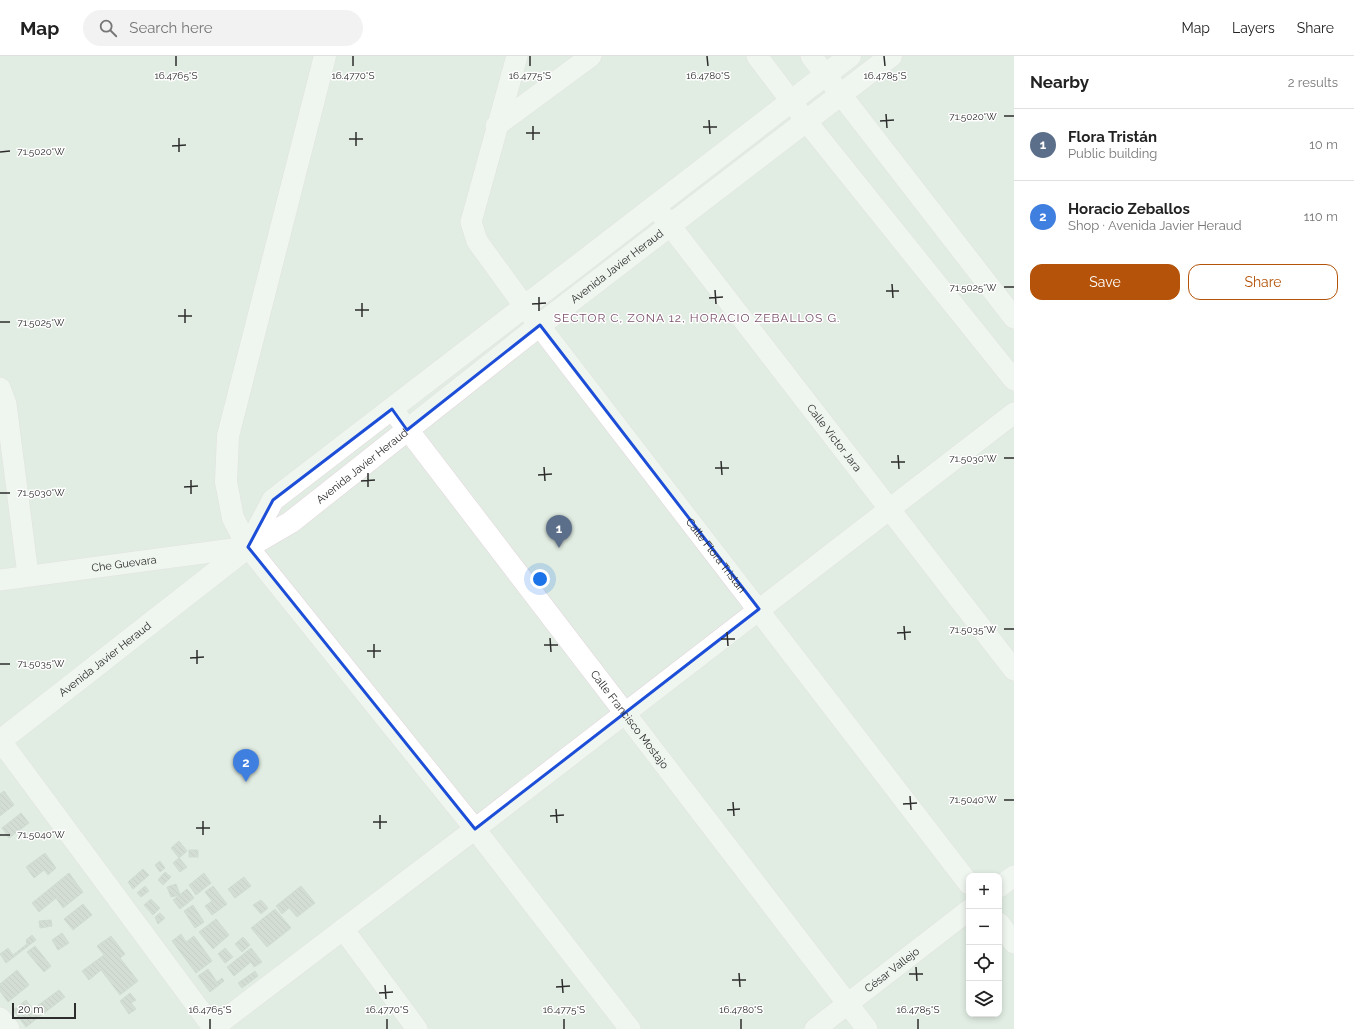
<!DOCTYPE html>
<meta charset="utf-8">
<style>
:root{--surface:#fff;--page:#f2f2f2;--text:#222;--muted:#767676;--line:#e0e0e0;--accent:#b45309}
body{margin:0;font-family:Raleway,sans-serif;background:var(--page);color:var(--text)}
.controls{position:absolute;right:12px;bottom:12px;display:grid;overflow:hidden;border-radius:8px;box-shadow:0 2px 6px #0003}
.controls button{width:36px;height:36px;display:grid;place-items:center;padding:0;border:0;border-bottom:1px solid var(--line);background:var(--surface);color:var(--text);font:20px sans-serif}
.scale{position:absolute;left:12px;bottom:10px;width:64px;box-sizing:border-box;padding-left:4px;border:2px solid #2d2d2d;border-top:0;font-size:11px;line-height:14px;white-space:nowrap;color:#2d2d2d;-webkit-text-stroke:3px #fff;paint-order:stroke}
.you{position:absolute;left:540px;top:523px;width:14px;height:14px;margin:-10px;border:3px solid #fff;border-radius:50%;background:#1a73e8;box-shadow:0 0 0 6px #1a73e833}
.badge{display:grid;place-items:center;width:26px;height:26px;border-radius:50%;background:var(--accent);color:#fff;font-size:13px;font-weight:700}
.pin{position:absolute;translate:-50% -33px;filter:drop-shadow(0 1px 2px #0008)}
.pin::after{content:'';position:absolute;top:21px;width:14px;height:12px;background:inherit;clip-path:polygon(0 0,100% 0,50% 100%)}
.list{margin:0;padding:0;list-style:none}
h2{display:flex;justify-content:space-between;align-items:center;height:52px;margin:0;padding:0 16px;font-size:17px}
h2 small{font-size:13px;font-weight:400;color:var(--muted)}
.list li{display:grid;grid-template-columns:26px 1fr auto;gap:12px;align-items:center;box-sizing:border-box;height:72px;padding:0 16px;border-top:1px solid var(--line)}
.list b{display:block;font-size:15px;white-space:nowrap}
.list p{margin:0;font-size:13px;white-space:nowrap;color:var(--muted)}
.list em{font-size:13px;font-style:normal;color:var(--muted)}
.actions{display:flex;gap:8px;padding:12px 16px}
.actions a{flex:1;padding:9px 0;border:1px solid var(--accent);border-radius:12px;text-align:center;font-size:14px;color:var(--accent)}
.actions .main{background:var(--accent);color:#fff}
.icon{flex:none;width:22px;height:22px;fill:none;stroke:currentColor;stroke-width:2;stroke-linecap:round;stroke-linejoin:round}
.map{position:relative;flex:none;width:1014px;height:973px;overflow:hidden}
header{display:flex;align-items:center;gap:24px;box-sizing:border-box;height:56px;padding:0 20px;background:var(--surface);border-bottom:1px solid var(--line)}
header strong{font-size:19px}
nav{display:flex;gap:22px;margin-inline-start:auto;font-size:14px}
.search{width:280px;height:36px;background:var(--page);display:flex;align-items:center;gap:10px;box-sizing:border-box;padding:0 14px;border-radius:22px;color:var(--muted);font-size:15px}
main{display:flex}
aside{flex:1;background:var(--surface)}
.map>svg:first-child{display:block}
</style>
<header>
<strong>Map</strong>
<div class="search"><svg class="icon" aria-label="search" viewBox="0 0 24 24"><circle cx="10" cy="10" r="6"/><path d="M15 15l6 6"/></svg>Search here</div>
<nav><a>Map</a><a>Layers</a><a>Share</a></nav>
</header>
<main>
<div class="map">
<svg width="1014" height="973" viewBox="0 0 1014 973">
<defs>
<pattern id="building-back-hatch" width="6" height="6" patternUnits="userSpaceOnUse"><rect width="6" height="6" fill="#c0c9c0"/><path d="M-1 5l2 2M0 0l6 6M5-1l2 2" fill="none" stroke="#a5ada5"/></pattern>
</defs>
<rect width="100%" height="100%" fill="#e1ede2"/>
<g fill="url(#building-back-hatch)" stroke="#bac9bd">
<polygon points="4,735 14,749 0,760 0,738"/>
<polygon points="21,757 29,767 9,782 2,772"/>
<polygon points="179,785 187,795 179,802 171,792"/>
<rect x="189" y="794" width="9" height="7"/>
<polygon points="45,797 56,812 48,819 44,814 34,822 26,811"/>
<polygon points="179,802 187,811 180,816 173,807"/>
<polygon points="160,805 165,812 160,816 155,809"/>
<polygon points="143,813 149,819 133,833 128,826"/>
<polygon points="165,816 171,821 163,829 158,824"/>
<polygon points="69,817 83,836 63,852 56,842 39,856 32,847"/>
<polygon points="204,817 211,827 196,839 189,829"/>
<polygon points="244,821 251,830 235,842 228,833"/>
<polygon points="176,828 180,839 171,841 167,831"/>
<polygon points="145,830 149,835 141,841 137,837"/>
<polygon points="213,830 227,848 212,859 205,850 212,845 205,836"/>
<polygon points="301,830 315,847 297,861 289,852 282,858 276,850"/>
<polygon points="187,833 194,842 180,853 173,844"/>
<polygon points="151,843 160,852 153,859 144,849"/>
<polygon points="261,844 268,852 261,858 253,849"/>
<polygon points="83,848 92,859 73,874 64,863"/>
<polygon points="193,849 204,866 195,872 184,855"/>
<polygon points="275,853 291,872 267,891 251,872"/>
<polygon points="160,857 165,862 158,868 155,861"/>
<polygon points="216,863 229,879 213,893 199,876"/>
<polygon points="51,864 52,870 40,872 39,865"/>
<polygon points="62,877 69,887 58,894 52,884"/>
<polygon points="181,878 186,886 194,880 212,905 196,917 172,885"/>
<polygon points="32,879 36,884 6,907 0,898 8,892 13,899 27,888 26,884"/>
<polygon points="111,880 125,898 120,902 138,925 120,939 101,914 89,924 82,915 104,899 97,890"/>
<polygon points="243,881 250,889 242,896 235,888"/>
<polygon points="35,890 51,910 44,916 27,896"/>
<polygon points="225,892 233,901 225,907 218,898"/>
<polygon points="251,892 262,906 254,911 251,906 234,920 227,911"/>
<polygon points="208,913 217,926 222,922 224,925 210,936 198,920"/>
<polygon points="17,914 29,929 8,946 0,935 0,928"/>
<polygon points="255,915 258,920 242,932 238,927"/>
<polygon points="59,934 65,941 26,971 13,954 26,944 33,953"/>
<polygon points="130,937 136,944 131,947 136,953 129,958 120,945"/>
</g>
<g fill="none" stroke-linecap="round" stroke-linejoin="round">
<defs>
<g id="minor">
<path id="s1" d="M517 0 471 166 477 185 525 251 969 828"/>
<polyline points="757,0 806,65 1014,324"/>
<polyline points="811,0 1014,262"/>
<polyline points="496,70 591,0"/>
<path id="s2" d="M655 150 1014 614"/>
<polyline points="0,332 6,348 28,519"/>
<path id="s3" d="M392 353 867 973"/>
<path id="s4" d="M0 524 248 491 475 773 630 973"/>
<polyline points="0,684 214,973"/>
<polyline points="999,831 1014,820"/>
<polyline points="999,867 1014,887"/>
<polyline points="343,873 417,973"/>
<polyline points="0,962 9,973"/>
<polyline points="212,973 475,773 1014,357"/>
<path id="s5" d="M815 973 969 854"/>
</g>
<g id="tertiary">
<polyline points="248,491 273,444 850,0"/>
<polyline points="248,491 233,462 226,426 228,380 325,0"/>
<path id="s6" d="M0 685 248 491 291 466 540 269 891 0"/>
</g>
</defs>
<use href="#minor" stroke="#e4d6df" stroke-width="22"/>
<use href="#tertiary" stroke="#e4d6df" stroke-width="23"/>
<use href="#minor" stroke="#fff" stroke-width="21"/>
<use href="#tertiary" stroke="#fff" stroke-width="22"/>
</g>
<path d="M0 0H1014V973H0ZM540 269 759 553 475 773 248 491 273 444 392 353 407 374Z" fill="#e1ede2" fill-opacity=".55" fill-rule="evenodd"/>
<path fill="none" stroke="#1d4ed8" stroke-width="3" stroke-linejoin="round" d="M540 269 759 553 475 773 248 491 273 444 392 353 407 374Z"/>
<path fill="none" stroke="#2d2d2d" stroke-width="1.5" d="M176 0V10M353 0V10M530 0V10M707 0 708 10M884 0 885 10M886 58 887 72M1004 60H1014M709 64 710 78M880 65 894 64M533 70V84M703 71H717M356 76V90M526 77H540M179 82V96M349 83H363M172 90 186 89M0 96 10 95M892 228 893 242M1004 231H1014M715 234 716 248M886 235H899M539 241V255M709 242 723 241M362 247V261M532 248 546 247M185 253V267M355 254H369M178 260H192M0 266H10M898 399 899 413M1004 402H1014M721 405 722 419M891 406H905M544 411 545 425M715 412H729M368 417V431M538 419 552 418M191 424V438M361 425 375 424M184 431 198 430M0 437H10M904 570 905 584M1004 573H1014M727 576 728 590M897 577 911 576M550 582 551 596M721 583H735M374 588V602M544 589H558M197 594V608M367 595H381M190 602 204 601M0 608H10M910 740 911 754M1004 744H1014M733 746 734 760M903 748 917 747M556 753 557 767M727 754 740 753M380 759V773M550 760 564 759M203 765V779M373 766H387M196 772H210M0 779H10M916 911 917 925M739 917 740 931M909 918H923M562 923 563 937M732 924H746M385 929 386 943M556 931 570 930M379 937 393 936M210 963V973M387 963V973M564 963V973M741 963V973M918 963V973"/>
<g text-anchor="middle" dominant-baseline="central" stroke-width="3" stroke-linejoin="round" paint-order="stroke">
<g font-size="11" fill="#2d2d2d" stroke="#fff">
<text stroke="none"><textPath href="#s6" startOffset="779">Avenida Javier Heraud</textPath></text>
<text stroke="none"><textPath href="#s2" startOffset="293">Calle Victor Jara</textPath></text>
<text stroke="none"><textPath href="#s6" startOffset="455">Avenida Javier Heraud</textPath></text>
<text stroke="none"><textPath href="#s1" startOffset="587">Calle Flora Tristan</textPath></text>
<text stroke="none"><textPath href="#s4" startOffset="125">Che Guevara</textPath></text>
<text stroke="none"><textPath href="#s6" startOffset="133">Avenida Javier Heraud</textPath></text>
<text stroke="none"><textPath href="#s3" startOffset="391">Calle Francisco Mostajo</textPath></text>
<text stroke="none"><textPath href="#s5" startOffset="97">César Vallejo</textPath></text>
</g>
<g font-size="12" letter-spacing="1" fill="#7b506c" stroke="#fff">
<text x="697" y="262">SECTOR C, ZONA 12, HORACIO ZEBALLOS G.</text>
</g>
</g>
<g font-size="10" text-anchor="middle" fill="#2d2d2d" stroke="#fff" stroke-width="3" stroke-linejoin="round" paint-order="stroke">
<text x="176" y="23">16.4765°S</text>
<text x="353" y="23">16.4770°S</text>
<text x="530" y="23">16.4775°S</text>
<text x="708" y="23">16.4780°S</text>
<text x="885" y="23">16.4785°S</text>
<text x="973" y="64">71.5020°W</text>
<text x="41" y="99">71.5020°W</text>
<text x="973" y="235">71.5025°W</text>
<text x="41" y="270">71.5025°W</text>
<text x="973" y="406">71.5030°W</text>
<text x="41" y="440">71.5030°W</text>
<text x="973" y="577">71.5035°W</text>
<text x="41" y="611">71.5035°W</text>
<text x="973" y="747">71.5040°W</text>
<text x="41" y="782">71.5040°W</text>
<text x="210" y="957">16.4765°S</text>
<text x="387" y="957">16.4770°S</text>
<text x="564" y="957">16.4775°S</text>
<text x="741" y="957">16.4780°S</text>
<text x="918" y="957">16.4785°S</text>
</g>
</svg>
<div class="controls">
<button>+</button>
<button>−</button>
<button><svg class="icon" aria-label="locate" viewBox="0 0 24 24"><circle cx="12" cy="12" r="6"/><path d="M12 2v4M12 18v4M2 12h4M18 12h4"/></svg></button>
<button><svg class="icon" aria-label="layers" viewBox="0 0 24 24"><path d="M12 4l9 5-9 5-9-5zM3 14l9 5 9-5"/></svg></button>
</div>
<div class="scale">20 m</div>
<div class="you"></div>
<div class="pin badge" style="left:559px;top:492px;background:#5c6f8a">1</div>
<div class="pin badge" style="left:246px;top:726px;background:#3f7fe0">2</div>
</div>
<aside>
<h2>Nearby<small>2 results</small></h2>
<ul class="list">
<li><span class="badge" style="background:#5c6f8a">1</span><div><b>Flora Tristán</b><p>Public building</p></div><em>10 m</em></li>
<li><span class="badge" style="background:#3f7fe0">2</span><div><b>Horacio Zeballos</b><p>Shop · Avenida Javier Heraud</p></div><em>110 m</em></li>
</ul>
<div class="actions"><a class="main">Save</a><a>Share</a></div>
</aside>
</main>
